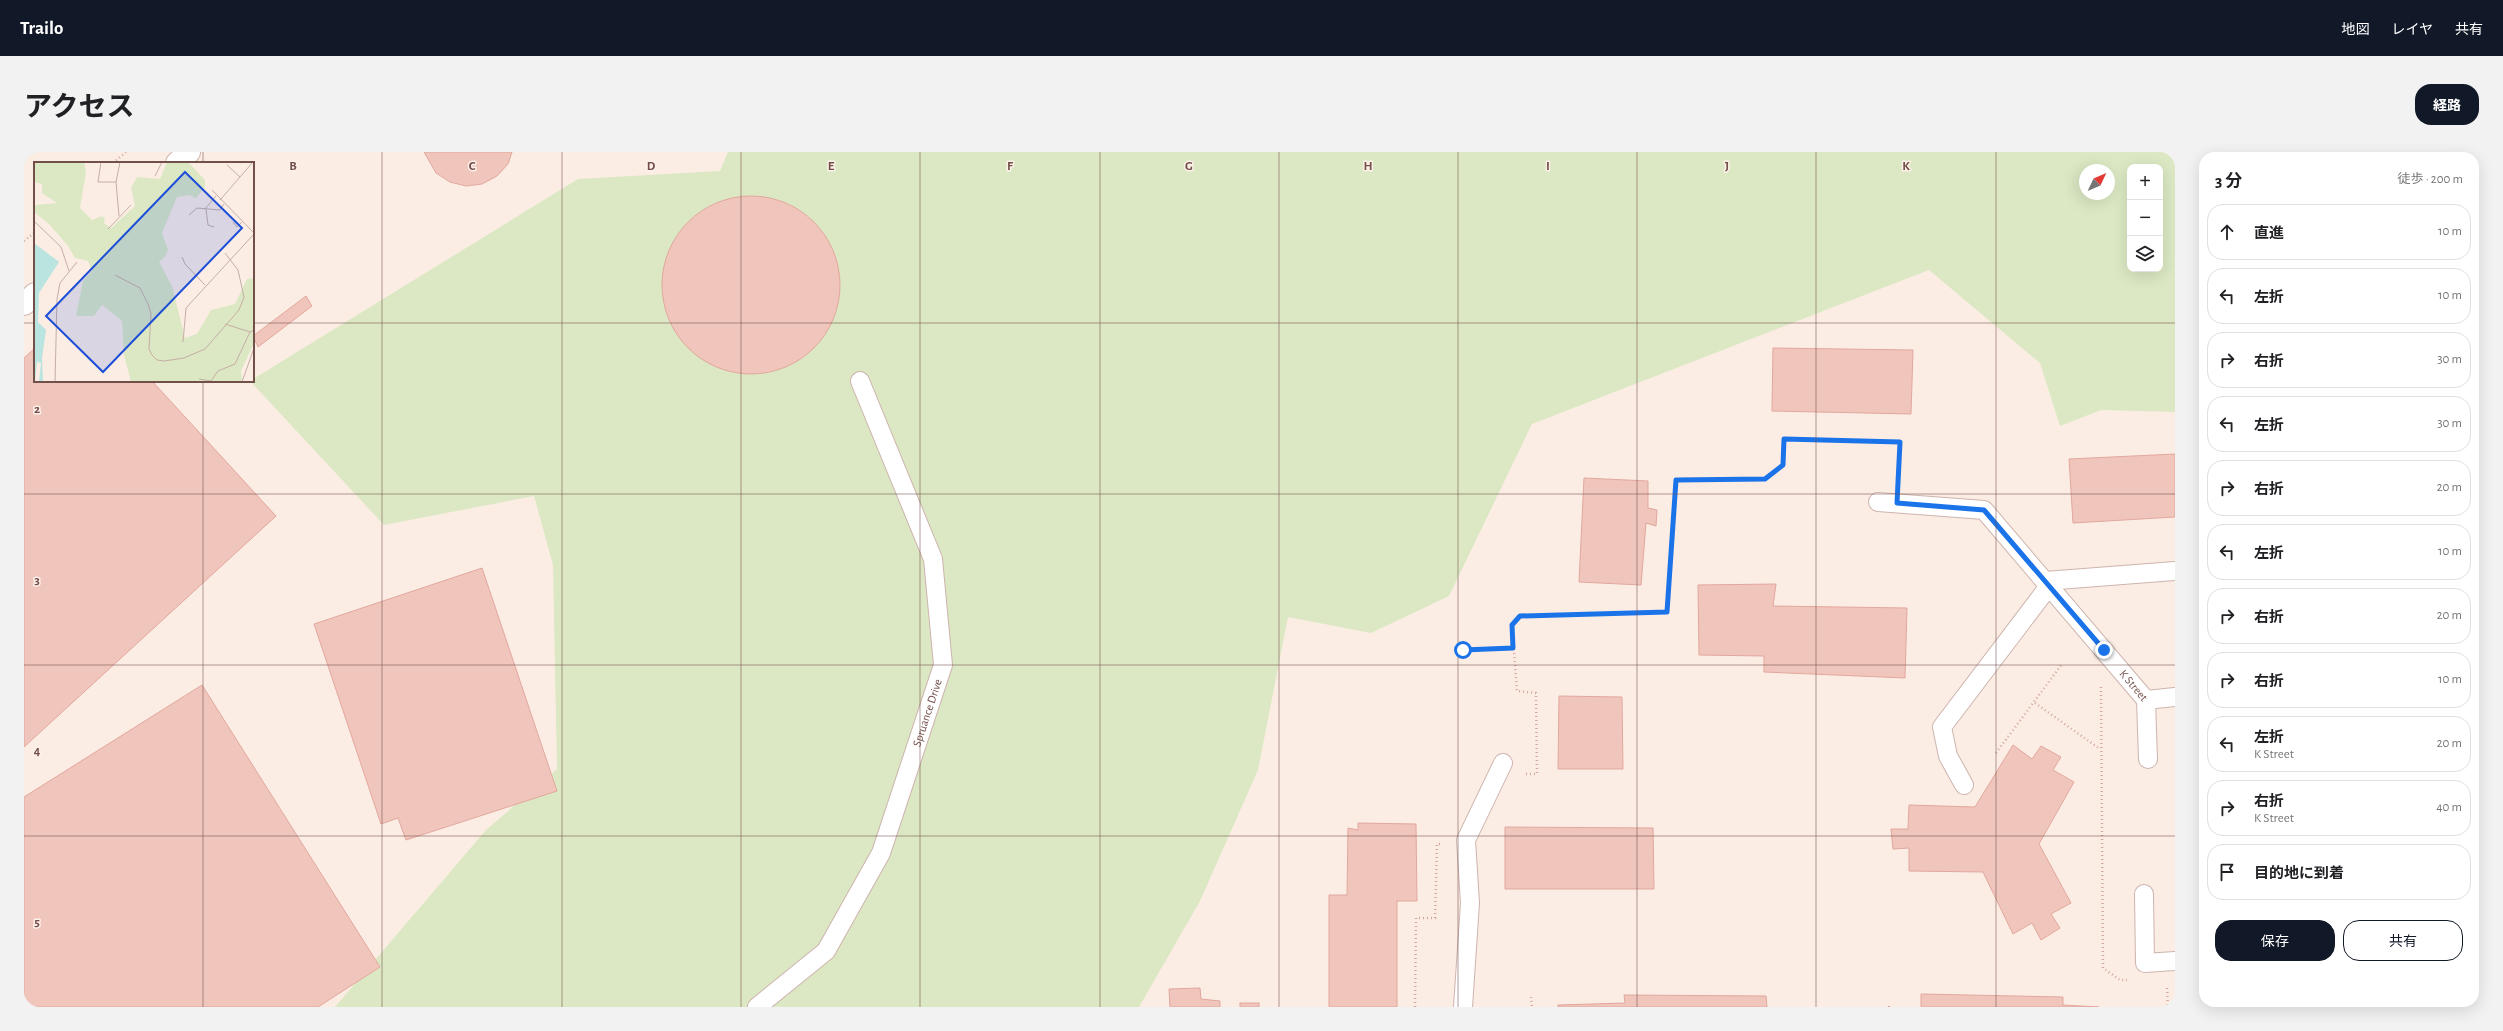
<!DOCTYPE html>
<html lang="ja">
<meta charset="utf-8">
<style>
:root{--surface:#fff;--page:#f2f2f2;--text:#202124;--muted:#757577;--line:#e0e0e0;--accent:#111827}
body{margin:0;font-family:"Alegreya Sans","Noto Sans JP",sans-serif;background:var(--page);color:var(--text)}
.controls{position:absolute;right:12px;top:12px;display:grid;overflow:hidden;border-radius:8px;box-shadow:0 4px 16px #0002}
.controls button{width:36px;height:36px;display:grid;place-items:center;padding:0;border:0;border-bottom:1px solid var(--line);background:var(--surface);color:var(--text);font:20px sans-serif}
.compass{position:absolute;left:2055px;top:12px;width:36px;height:36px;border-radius:50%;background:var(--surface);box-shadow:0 4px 16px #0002;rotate:46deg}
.stop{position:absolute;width:12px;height:12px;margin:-9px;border:3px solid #1a73e8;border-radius:50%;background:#fff}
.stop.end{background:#1a73e8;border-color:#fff;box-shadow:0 1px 4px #0008}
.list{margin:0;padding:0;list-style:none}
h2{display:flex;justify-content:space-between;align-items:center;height:52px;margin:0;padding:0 16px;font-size:17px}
h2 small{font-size:13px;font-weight:400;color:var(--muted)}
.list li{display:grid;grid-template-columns:26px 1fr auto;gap:12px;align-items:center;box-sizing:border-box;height:56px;margin:0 8px 8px;padding:0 8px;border:1px solid var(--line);border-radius:16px}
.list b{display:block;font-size:15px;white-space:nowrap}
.list p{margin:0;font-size:13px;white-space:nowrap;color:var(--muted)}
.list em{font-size:13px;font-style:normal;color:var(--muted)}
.actions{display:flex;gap:8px;padding:12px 16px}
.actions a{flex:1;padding:9px 0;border:1px solid var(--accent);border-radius:16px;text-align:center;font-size:14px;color:var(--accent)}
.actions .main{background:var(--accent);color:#fff}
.icon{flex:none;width:22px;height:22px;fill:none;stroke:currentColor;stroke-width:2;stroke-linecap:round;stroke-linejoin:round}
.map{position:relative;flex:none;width:2151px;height:855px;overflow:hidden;border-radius:16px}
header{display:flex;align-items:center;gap:24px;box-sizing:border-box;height:56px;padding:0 20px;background:var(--accent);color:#fff}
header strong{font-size:19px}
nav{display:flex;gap:22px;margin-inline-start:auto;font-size:14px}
.intro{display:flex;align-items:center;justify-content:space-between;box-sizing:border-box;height:96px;padding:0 24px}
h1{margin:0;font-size:28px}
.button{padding:10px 18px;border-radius:16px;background:var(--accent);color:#fff;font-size:14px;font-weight:700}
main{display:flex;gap:24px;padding:0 24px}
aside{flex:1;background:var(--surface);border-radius:16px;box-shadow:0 4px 16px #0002}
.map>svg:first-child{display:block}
</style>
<header>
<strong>Trailo</strong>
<nav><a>地図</a><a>レイヤ</a><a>共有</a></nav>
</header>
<div class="intro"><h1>アクセス</h1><a class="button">経路</a></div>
<main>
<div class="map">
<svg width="2151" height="855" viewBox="0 0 2151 855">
<rect width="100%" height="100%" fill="#fbede4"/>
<path fill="#dbe8c3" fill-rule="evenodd" d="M704 0H2151V260L2077 258 2036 274 2016 211 1905 118 1508 272 1425 444 1347 481 1264 465 1234 618 1176 749 1115 855H311L462 678 533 617 529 413 510 344 360 373 226 229 554 27 696 19ZM2106 15H2136V117H2106ZM2061 18H2085V42H2061Z"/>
<g fill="#f0c5bc" stroke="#e2a79d">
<polygon points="400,0 488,0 484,12 473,24 458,32 442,34 426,30 412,21"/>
<circle cx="727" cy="133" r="89"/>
<polygon points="282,144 288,154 234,195 229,184"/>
<polygon points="11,196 11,229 128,229 252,364 0,595 0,206"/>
<polygon points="1749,196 1889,198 1887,262 1748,259"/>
<polygon points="2151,302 2151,365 2049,371 2045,307"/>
<polygon points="1560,326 1624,329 1624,356 1633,358 1632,374 1622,371 1617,433 1555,430"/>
<polygon points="458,416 533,639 382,688 374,666 357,672 290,472"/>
<polygon points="1752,432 1749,454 1883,456 1881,526 1740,520 1740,504 1675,503 1674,433"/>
<polygon points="178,533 356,815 294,855 0,855 0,645"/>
<polygon points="1535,544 1598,545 1599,617 1534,617"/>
<polygon points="1989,593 2008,607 2017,594 2037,605 2029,618 2050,630 2015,692 2047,751 2027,762 2036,776 2017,788 2008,771 1989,782 1959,720 1885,719 1885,696 1869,697 1867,677 1884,677 1885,653 1951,655"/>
<polygon points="1334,671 1392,672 1393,749 1373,749 1373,855 1305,855 1305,743 1323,743 1324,676 1334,678"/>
<polygon points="1481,675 1629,676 1630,737 1481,737"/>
<polygon points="1176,836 1177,847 1196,849 1196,855 1146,855 1145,837"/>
<polygon points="1897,842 2039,845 2039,853 2075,855 1897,855"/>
<polygon points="1600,843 1742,844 1743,855 1534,855 1534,853 1601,851"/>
<rect x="1216" y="851" width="19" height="4"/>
</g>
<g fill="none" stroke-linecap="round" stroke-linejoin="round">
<defs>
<g id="service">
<path id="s1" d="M1854 350 1960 358 2122 548 2151 545"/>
<polyline points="2021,429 2151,419"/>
<polyline points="2122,548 2124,607"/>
<polyline points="1940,633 1924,604 1918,575 2025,434"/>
<polyline points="2120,742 2121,811 2151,809"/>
<path id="s2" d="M733 855 802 799 857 701 919 513 909 407 836 229"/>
<polyline points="1439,855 1446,751 1442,688 1479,611"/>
</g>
<g id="minor">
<polyline points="153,11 165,0"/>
<polyline points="0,152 11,142"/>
</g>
</defs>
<use href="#service" stroke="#ceb4ae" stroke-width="20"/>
<use href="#minor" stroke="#ceb4ae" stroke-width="24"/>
<g stroke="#d4a8a0" stroke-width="2.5" stroke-dasharray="1 3" stroke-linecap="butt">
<polyline points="89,11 102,0"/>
<polyline points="0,89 11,80"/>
<polyline points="1439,498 1489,496"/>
<polyline points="2077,535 2079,816 2096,828 2103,828"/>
<polyline points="2011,551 2076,597"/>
<polyline points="1972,601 2038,512"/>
<polyline points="1502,622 1513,622 1512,541 1493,539 1488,473 1496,464 1643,460 1652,328 1741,327 1759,313 1760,287 1876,290 1873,326"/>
<polyline points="2143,836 2144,855"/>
<polyline points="1507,845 1508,855"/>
<polyline points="1865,854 1865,855"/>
<polyline points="1391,855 1392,766 1411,766 1413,692 1417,692"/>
</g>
<use href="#service" stroke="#fff" stroke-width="18"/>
<use href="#minor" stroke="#fff" stroke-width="22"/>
</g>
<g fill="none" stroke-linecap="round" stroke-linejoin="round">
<polyline stroke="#1a73e8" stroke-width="5" points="1439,498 1489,496 1488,473 1496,464 1643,460 1652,328 1741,327 1759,313 1760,287 1876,290 1873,351 1960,358 2080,498"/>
</g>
<path fill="none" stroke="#734f4a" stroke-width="1" stroke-opacity="0.55" d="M179 0V11M358 0V855M538 0V855M717 0V855M896 0V855M1076 0V855M1255 0V855M1434 0V855M1613 0V855M1792 0V855M1972 0V855M0 171H11M229 171H2151M179 229V855M0 342H2151M0 513H2151M0 684H2151"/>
<g text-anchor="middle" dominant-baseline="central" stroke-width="3" stroke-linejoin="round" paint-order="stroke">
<g font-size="12" fill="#734f4a" stroke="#fef1ea">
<text stroke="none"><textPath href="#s1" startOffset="337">K Street</textPath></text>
<text stroke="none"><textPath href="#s2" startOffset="349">Spruance Drive</textPath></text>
</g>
</g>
<g transform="translate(10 10)">
<rect width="220" height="220" fill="#fbede4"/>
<path d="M1 0H50L52 10 46 46 58 58 68 54 71 57 70 61 77 66 101 44 97 26 103 15 126 17 133 0H154L171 18V25L162 36 156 33 143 35 128 71 134 88 131 95 125 100 138 124 151 176 163 172 177 148 201 142 213 117 220 116V181L207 209 208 220H97L90 193 88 159 68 143 60 154H42L49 119 58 109 54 99 41 96 34 84 16 63 0 50 1 43 23 41 8 31V22L0 20Z" fill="#dbe8c3"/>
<path d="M0 81 25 100 5 131 4 160 12 168 8 196 9 220H0Z" fill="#b9e4e0"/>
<path d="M3 200 7 201 5 220H1Z" fill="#fbede4"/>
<path fill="none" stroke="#c5aea6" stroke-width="1" d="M67 0 64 20H82M193 3 206 15M121 14 128 0M178 28 220 71M186 38 219 0M171 47 182 34M172 47 174 63 180 65M155 53 163 46 186 48 190 42M85 54 82 20 86 0M0 59 27 85 35 109M199 60 203 65 208 60M74 67 97 43M148 95 151 102 171 123M81 113 106 126 114 142 117 152 115 187 118 193 123 198 130 199 150 196 171 187 205 148 210 135 204 108 191 91M191 162 216 170 220 168M149 180 152 146 220 72M165 217 177 219 184 209 201 202 216 170M21 220 23 137 26 121 43 100M208 220 220 186"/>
<path fill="#1d4ed8" fill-opacity="0.15" stroke="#1d4ed8" stroke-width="2" d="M151 10 208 66 69 210 12 154Z"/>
<rect width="220" height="220" fill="none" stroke="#734f4a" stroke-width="2"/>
</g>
<g font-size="13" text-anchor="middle" font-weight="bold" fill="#734f4a" stroke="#fef1ea" stroke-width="3" stroke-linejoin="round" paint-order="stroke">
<text x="269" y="18">B</text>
<text x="448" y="18">C</text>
<text x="627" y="18">D</text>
<text x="807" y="18">E</text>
<text x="986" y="18">F</text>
<text x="1165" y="18">G</text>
<text x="1344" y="18">H</text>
<text x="1524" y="18">I</text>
<text x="1703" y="18">J</text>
<text x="1882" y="18">K</text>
<text x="13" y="261">2</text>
<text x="13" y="432">3</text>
<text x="13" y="603">4</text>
<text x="13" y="774">5</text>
</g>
</svg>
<div class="controls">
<button>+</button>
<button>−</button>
<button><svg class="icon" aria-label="layers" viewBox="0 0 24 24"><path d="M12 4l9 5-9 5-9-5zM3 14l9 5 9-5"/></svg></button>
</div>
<svg class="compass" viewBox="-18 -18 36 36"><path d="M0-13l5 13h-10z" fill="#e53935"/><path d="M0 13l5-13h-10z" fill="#757577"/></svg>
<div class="stop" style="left:1439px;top:498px"></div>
<div class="stop end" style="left:2080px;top:498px"></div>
</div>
<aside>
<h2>3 分<small>徒歩 · 200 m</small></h2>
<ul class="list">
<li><svg class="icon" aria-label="ahead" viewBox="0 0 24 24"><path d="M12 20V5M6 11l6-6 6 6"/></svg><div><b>直進</b></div><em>10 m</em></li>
<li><svg class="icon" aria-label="left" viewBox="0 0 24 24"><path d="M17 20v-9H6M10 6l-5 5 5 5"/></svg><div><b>左折</b></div><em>10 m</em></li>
<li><svg class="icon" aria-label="right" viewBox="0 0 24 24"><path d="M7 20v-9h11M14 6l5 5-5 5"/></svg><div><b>右折</b></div><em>30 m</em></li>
<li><svg class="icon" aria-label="left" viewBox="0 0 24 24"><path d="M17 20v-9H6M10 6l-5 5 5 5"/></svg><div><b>左折</b></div><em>30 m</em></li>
<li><svg class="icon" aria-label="right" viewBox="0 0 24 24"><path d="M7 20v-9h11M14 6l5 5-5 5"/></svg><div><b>右折</b></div><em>20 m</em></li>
<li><svg class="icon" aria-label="left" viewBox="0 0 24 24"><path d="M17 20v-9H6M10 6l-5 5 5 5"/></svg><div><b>左折</b></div><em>10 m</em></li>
<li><svg class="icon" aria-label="right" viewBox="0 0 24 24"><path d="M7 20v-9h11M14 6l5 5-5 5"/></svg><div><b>右折</b></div><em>20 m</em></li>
<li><svg class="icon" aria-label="right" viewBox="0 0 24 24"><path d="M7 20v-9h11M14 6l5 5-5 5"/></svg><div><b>右折</b></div><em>10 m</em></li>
<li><svg class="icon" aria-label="left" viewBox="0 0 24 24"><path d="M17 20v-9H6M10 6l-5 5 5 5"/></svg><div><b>左折</b><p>K Street</p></div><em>20 m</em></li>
<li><svg class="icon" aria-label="right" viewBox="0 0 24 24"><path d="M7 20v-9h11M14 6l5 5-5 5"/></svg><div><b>右折</b><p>K Street</p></div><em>40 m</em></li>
<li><svg class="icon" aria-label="arrive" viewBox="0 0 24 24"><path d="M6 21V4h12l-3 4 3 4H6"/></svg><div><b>目的地に到着</b></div></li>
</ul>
<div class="actions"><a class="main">保存</a><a>共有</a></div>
</aside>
</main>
